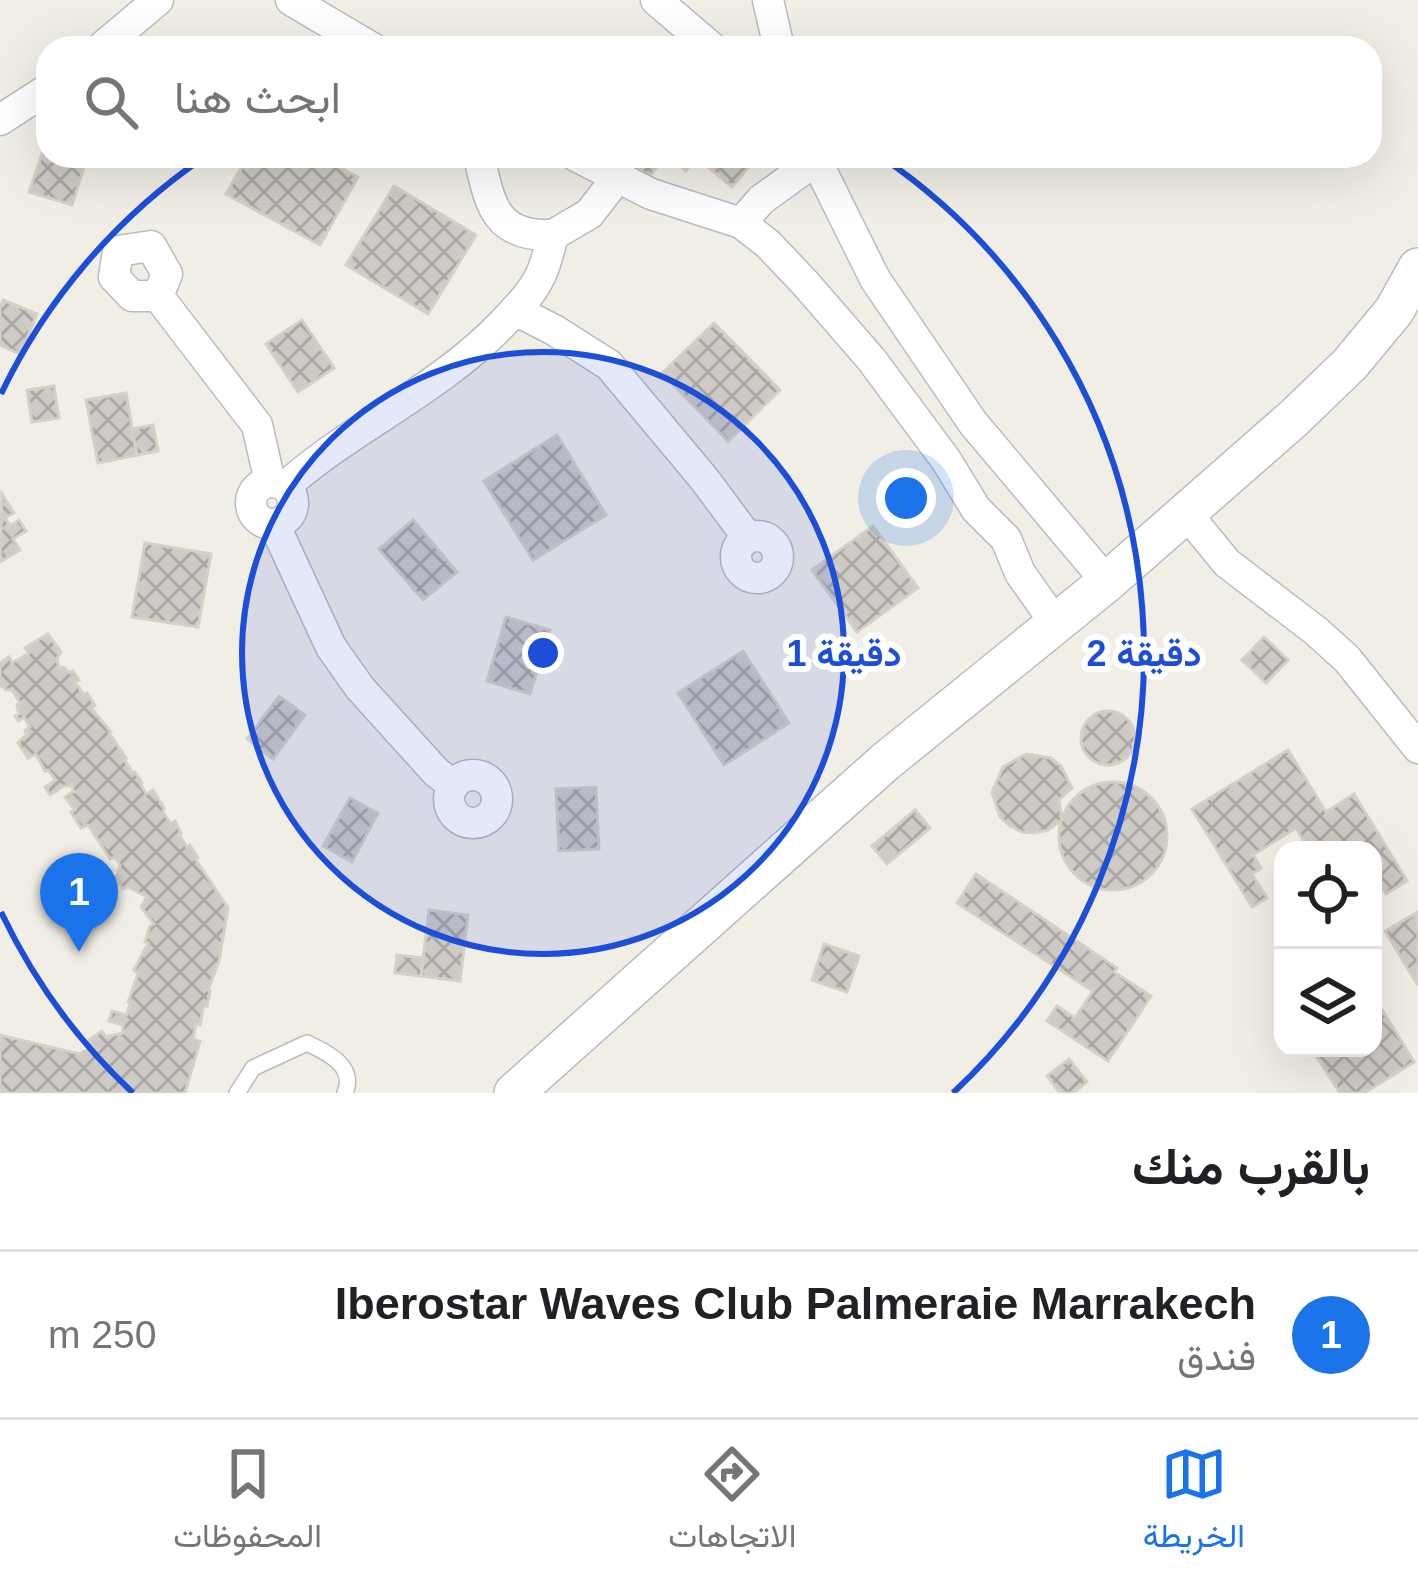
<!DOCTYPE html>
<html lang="ar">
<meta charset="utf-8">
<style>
:root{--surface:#fff;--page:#f6f6f6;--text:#202124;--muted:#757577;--line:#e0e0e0;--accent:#1a73e8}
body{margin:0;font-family:Arial,Vazirmatn,sans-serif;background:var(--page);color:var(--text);direction:rtl}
.controls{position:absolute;right:36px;bottom:36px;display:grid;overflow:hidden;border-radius:24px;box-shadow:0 12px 48px #0002}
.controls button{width:108px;height:108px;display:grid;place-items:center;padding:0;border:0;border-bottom:3px solid var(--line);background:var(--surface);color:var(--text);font:60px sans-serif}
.you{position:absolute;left:906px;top:498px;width:42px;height:42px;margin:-30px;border:9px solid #fff;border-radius:50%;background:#1a73e8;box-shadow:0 0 0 18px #1a73e833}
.badge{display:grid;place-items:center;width:78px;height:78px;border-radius:50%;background:var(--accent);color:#fff;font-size:39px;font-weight:700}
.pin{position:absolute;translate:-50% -99px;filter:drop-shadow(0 3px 6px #0008)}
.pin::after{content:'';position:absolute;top:63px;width:42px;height:36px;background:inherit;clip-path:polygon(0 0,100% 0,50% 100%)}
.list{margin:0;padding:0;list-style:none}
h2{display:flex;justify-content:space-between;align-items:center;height:156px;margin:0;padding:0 48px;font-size:51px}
h2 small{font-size:39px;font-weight:400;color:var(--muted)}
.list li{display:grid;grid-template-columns:78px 1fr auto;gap:36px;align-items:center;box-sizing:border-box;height:168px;padding:0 48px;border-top:3px solid var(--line)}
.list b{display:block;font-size:45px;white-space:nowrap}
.list p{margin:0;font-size:39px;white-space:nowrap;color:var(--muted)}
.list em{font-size:39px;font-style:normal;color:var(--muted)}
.icon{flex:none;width:66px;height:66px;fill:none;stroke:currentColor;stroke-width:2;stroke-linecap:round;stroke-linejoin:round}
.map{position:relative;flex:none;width:1418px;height:1093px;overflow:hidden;direction:ltr}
.search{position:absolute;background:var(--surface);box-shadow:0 12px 48px #0002;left:36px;right:36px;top:36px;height:132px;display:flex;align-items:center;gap:30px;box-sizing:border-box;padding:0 42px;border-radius:36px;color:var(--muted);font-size:45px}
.sheet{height:324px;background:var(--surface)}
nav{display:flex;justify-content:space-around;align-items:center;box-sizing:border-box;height:168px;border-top:3px solid var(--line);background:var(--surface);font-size:33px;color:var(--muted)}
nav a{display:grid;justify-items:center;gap:6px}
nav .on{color:var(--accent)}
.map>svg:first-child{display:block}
</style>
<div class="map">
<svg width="1418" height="1093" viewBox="0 0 1418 1093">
<defs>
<pattern id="building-cross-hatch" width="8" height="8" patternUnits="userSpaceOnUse" patternTransform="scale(3)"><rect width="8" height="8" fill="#cecac5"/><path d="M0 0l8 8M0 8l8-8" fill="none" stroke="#aaa7a4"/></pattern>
</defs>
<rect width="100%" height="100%" fill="#f1eee6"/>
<g fill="url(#building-cross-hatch)" stroke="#d6cfc3" stroke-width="3">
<polygon points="43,151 48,153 48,156 58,156 85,164 72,205 29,192"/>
<polygon points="248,156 319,156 358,177 320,245 226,194"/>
<polygon points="624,156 667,156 649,177"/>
<polygon points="668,156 758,156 732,187 697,158 686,171"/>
<polygon points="394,186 476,235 428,314 346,265"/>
<polygon points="3,300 37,314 20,354 0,345 0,308"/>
<polygon points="302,320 334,368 298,392 266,344"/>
<polygon points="714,323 780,390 728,441 662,373"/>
<polygon points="54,386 59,418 32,422 27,390"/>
<polygon points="126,393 137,455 98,463 86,400"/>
<polygon points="153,425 158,451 137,455 132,429"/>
<polygon points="557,435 606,515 533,560 484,481"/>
<polygon points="2,494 14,513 5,518 10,526 19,520 26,531 13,539 20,550 0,562"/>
<polygon points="413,520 457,572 423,600 379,549"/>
<polygon points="873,526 918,588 857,632 812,570"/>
<polygon points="145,543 211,554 198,627 132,617"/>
<polygon points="506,617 550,630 530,694 487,681"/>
<polygon points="48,634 61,652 57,658 59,669 63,667 70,673 73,671 79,680 75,682 84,695 87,693 95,706 91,708 111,732 109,733 126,758 124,759 133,773 135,772 142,783 141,785 146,794 153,790 164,808 163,812 171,824 175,821 181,833 179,835 187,847 190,845 198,858 196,860 228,908 219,961 208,990 210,991 207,1006 204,1005 200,1025 196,1024 193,1039 200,1041 185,1093 0,1093 0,1035 79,1054 93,1047 89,1040 102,1031 106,1037 123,1033 123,1025 109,1021 112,1011 127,1015 130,1003 128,1002 138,974 134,970 148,943 145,942 150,926 154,924 141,907 147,897 128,887 123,889 116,878 120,865 115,857 110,859 88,825 81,828 71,812 75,810 65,797 74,791 71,786 64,786 50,795 45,787 56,780 48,770 45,771 36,754 28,758 18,743 27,734 25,730 30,727 24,717 18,721 15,716 19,714 17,705 20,703 12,690 5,690 3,685 0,687 0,663 9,657 12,663 29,653 25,648"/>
<polygon points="1264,637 1288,660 1266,683 1242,660"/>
<polygon points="743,651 789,723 724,765 678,693"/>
<polygon points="279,696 305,715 273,759 247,739"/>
<circle cx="1108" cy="738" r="27"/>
<polygon points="1288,750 1326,812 1354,794 1407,881 1386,894 1379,883 1373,886 1373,850 1295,850 1305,843 1296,828 1253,855 1261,868 1252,874 1267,898 1252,907 1192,809"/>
<polygon points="1026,754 1051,758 1061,766 1072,788 1059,800 1062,820 1048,830 1035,833 1022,832 1010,826 1000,817 992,792 1003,767"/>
<circle cx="1113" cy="836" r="54"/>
<polygon points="596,787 599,849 559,851 556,789"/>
<polygon points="350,798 378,813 352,862 323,846"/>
<polygon points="915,810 930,828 887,864 872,846"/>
<polygon points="976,874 1117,968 1114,972 1151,996 1108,1061 1047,1021 1057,1006 1075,1018 1093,991 957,903"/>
<polygon points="429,910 468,915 460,981 421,976"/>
<polygon points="1418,912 1418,983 1417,984 1385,931"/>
<polygon points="824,944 859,956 847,992 812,980"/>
<polygon points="397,955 423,958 421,976 395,973"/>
<polygon points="1373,995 1414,1062 1364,1093 1340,1093 1313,1051 1317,1048 1373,1048"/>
<polygon points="1069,1059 1087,1082 1073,1093 1060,1093 1047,1076"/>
</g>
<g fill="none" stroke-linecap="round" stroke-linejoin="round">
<defs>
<path id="service" d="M237 1093 253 1068 307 1043C328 1053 356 1066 345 1093"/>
<g id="minor">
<polyline points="291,0 372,48"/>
<polyline points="656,0 712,48"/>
<polyline points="768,0 779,48"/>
<polyline points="101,48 158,0"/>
<polyline points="0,120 48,89"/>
<path d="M479 156C490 205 495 237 553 235"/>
<polyline points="576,156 651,194 741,223 768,244 805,283 871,359 946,460 976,509 1006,539 1020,573 1056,624"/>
<polyline points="814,156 875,279 973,423 1107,582"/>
<polyline points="741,223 761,200 816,160"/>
<polyline points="158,296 132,296 114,277 118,251 151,246 167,274 158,296 257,425 270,482"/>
<polyline points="515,310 554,330 609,365 705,480 748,538"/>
<circle cx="272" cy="503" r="21"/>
<path d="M286 486C353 426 438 391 503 323 515 310 530 296 538 280 546 267 549 249 553 235L589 214 617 178"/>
<polyline points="1186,513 1227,563 1316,631 1347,659 1418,748"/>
<polyline points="274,524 331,647 360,688 436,772 453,785"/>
<circle cx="757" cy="557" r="21"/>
<circle cx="473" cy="799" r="24"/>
</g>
<polyline id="tertiary" points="514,1093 885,762 1107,582 1294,418 1350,364 1394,311 1418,268"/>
</defs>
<use href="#service" stroke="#b8bcc0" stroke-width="18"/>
<use href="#minor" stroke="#b8bcc0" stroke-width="33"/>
<use href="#tertiary" stroke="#b8bcc0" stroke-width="42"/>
<use href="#service" stroke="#fff" stroke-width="15"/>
<use href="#minor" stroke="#fff" stroke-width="30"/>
<use href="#tertiary" stroke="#fff" stroke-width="39"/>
</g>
<circle cx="543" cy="653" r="301" fill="#1d4ed8" fill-opacity=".12"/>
<g fill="none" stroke="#1d4ed8" stroke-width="6">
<circle cx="543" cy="653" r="301"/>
<path d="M133 1093A601 601 0 0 1 1 912M1 394A601 601 0 0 1 203 158M883 158A601 601 0 0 1 953 1093"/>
</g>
<circle cx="543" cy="653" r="18" fill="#1d4ed8" stroke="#fff" stroke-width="6"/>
<g font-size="36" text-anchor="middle" font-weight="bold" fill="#1d4ed8" stroke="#fff" stroke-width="12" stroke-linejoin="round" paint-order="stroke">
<text x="844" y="666">1 دقيقة</text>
<text x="1144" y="666">2 دقيقة</text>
</g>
</svg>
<div class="controls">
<button><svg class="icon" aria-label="locate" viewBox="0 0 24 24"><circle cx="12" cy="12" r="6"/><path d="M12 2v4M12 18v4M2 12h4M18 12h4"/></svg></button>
<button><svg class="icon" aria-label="layers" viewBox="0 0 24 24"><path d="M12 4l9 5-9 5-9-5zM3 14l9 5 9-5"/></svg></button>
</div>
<div class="you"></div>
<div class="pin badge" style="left:79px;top:952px">1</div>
<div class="search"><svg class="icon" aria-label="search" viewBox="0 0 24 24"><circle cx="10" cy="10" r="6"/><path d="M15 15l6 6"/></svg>ابحث هنا</div>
</div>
<section class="sheet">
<h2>بالقرب منك<small></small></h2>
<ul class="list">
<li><span class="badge">1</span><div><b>Iberostar Waves Club Palmeraie Marrakech</b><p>فندق</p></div><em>250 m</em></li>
</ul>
</section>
<nav>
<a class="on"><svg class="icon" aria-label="map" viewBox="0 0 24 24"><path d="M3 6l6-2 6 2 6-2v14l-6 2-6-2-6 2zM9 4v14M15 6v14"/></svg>الخريطة</a>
<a><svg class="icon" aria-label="directions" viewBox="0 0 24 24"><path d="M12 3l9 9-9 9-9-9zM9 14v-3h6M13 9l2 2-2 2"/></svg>الاتجاهات</a>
<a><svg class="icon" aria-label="saved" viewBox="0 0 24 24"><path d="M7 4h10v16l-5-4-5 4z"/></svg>المحفوظات</a>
</nav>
